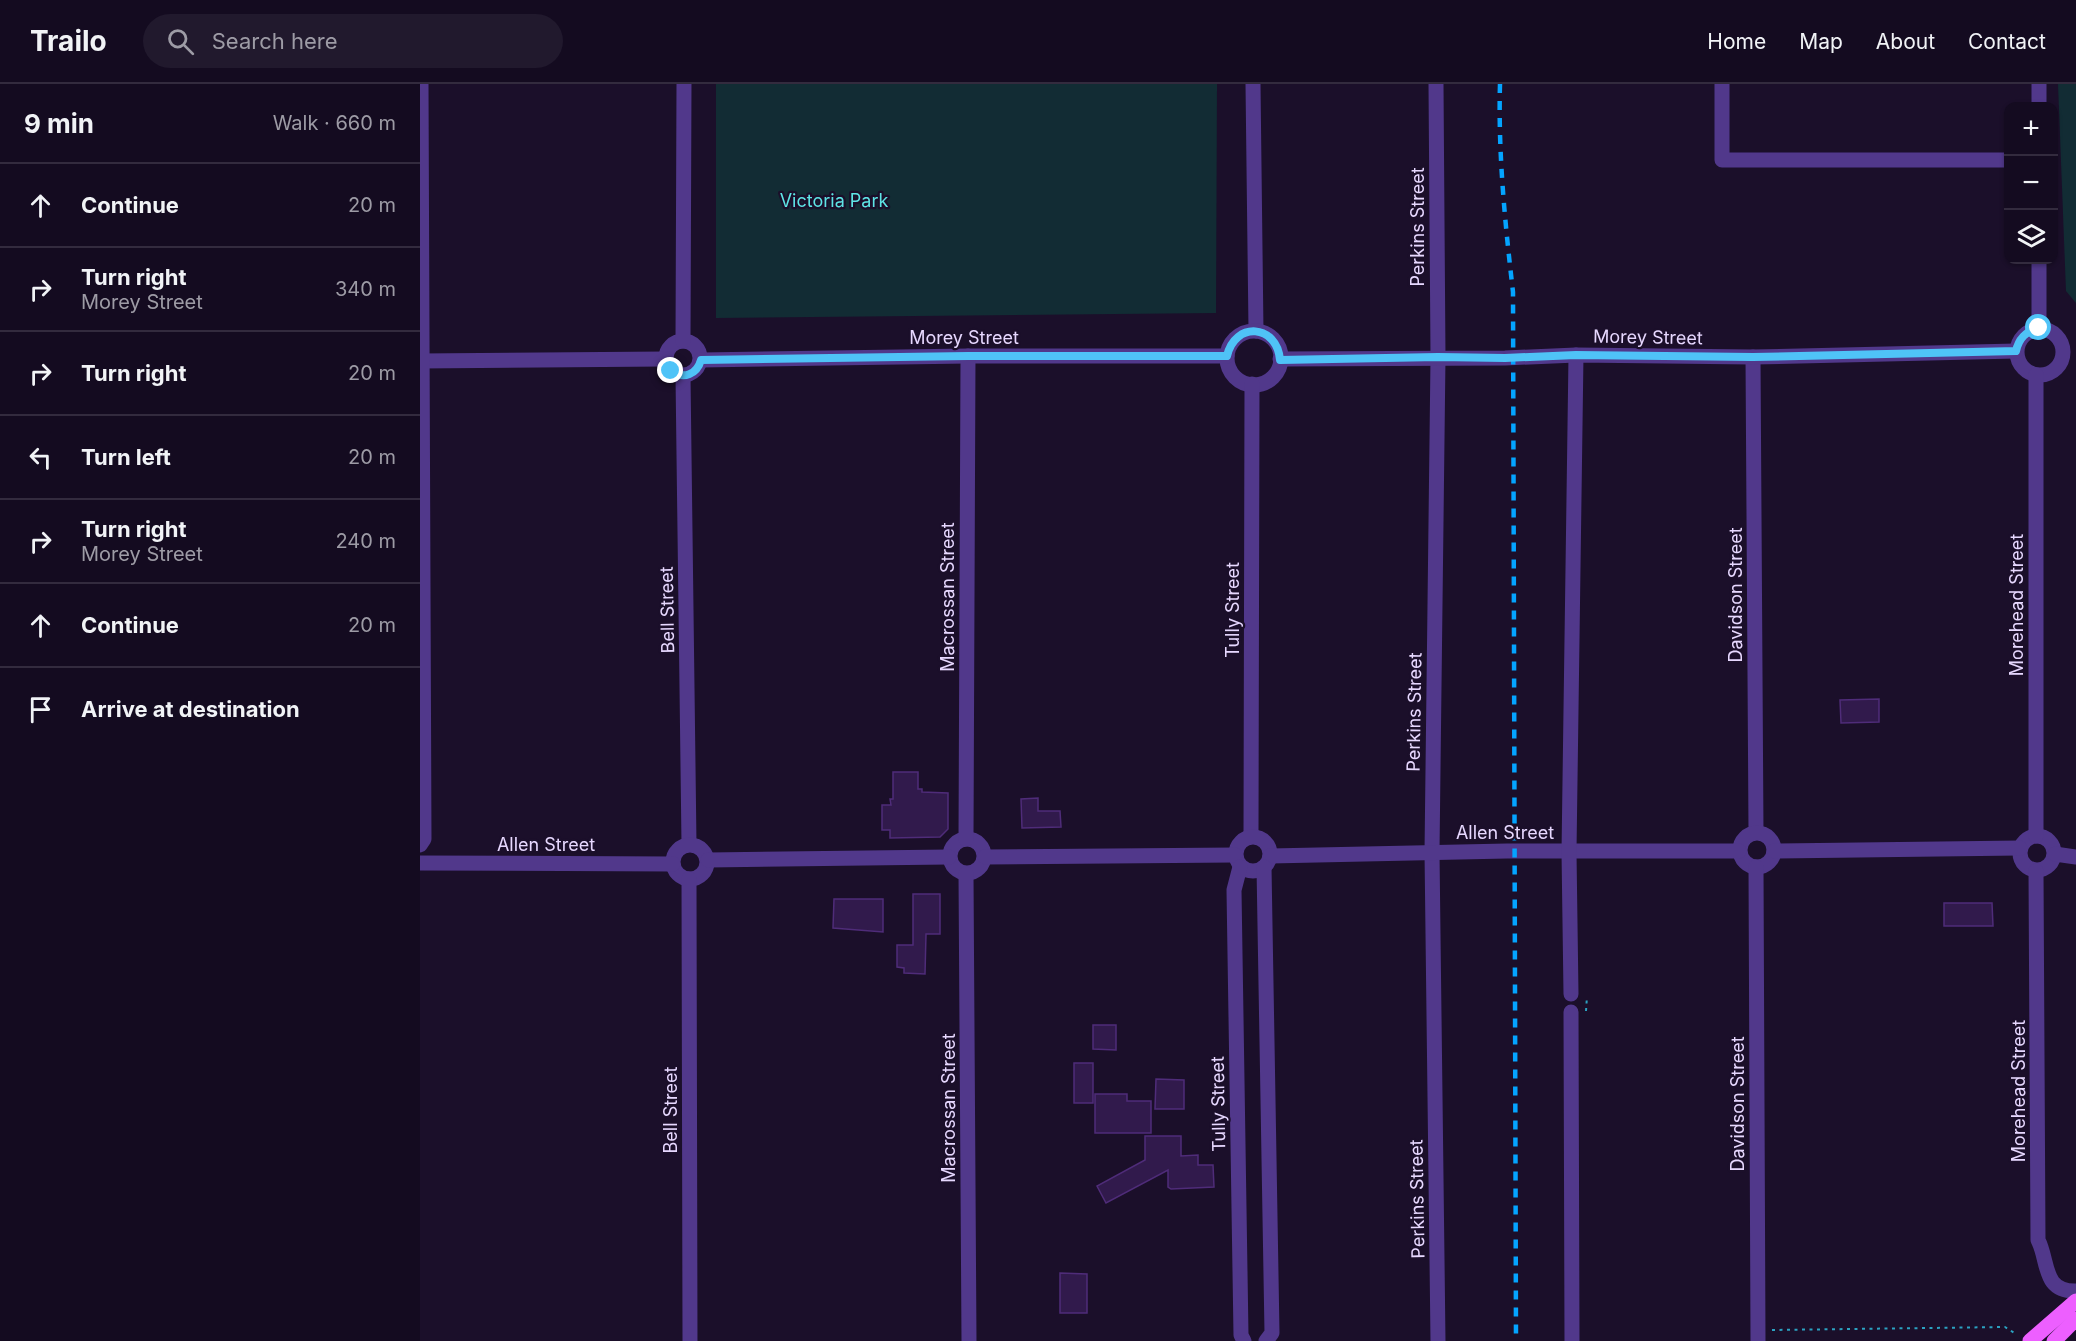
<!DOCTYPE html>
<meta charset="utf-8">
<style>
:root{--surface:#140b20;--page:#21192d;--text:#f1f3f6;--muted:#9d9ba5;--line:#332b3e}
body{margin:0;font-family:Inter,sans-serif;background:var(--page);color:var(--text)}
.controls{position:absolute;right:18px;top:18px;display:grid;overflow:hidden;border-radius:12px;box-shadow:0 2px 4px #0004}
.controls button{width:54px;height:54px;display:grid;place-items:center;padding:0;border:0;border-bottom:2px solid var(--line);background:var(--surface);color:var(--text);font:30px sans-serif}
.stop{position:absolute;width:18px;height:18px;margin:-14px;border:4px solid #4fc3f7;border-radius:50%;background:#fff}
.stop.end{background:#4fc3f7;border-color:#fff;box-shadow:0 2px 6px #0008}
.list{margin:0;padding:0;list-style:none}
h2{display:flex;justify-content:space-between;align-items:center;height:78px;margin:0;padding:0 24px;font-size:26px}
h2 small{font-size:20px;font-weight:400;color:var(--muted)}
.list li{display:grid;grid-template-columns:39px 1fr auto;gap:18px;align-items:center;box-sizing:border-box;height:84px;padding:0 24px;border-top:2px solid var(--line)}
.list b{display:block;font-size:22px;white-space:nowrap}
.list p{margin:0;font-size:20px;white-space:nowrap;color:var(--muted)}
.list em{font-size:20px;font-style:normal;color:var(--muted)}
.icon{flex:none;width:33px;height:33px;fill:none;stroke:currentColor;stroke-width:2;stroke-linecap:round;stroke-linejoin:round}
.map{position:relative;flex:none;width:1656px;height:1257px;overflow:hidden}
header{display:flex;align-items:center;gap:36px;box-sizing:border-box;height:84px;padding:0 30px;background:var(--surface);border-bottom:2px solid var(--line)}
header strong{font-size:28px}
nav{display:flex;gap:33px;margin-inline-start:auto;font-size:21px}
.search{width:420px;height:54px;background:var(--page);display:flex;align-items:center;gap:15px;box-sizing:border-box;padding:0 21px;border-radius:33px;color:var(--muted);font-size:22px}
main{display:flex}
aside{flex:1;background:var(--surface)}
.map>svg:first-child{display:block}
</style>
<header>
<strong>Trailo</strong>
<div class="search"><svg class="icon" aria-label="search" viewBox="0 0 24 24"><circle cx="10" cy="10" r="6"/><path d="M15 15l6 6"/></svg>Search here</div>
<nav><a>Home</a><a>Map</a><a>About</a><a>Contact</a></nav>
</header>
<main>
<aside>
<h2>9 min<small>Walk · 660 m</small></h2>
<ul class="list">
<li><svg class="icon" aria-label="ahead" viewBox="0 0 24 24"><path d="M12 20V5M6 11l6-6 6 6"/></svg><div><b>Continue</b></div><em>20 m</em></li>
<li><svg class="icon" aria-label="right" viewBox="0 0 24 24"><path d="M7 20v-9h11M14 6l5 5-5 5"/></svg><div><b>Turn right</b><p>Morey Street</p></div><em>340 m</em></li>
<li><svg class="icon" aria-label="right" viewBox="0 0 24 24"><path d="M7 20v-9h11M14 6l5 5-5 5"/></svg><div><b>Turn right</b></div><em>20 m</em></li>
<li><svg class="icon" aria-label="left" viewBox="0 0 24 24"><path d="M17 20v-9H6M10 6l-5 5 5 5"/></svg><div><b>Turn left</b></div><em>20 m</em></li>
<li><svg class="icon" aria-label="right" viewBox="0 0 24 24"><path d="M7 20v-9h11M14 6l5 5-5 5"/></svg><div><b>Turn right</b><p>Morey Street</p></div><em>240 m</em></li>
<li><svg class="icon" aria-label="ahead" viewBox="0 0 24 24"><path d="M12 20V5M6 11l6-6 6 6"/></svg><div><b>Continue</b></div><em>20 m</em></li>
<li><svg class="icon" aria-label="arrive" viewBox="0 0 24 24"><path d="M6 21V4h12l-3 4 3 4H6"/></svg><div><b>Arrive at destination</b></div></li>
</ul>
</aside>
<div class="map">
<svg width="1656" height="1257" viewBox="0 0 1656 1257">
<rect width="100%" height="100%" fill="#1b0f2a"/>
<g fill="#122c34">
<polygon points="296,0 797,0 796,229 296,234"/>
<polygon points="1638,0 1656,0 1656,219 1646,207"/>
</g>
<g fill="#311a4c" stroke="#4f2c79" stroke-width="1.5">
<polygon points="1459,615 1459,638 1421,639 1420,616"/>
<polygon points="473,688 498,688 498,705 502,705 502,708 528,709 528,745 520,753 470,754 470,746 462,746 462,721 471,721 470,715 473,715"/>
<polygon points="618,714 618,727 640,727 641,743 602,744 601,715"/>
<polygon points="493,810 520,810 520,850 506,850 505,890 484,889 484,884 477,883 477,861 493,861"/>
<polygon points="414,815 463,815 463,848 413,844"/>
<polygon points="1524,819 1572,819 1573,842 1524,842"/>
<polygon points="673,941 696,941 696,966 673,965"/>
<rect x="654" y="979" width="19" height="40"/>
<polygon points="736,995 764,996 764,1025 735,1025"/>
<polygon points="675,1010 707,1010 707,1017 731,1017 731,1049 675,1049"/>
<polygon points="725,1052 761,1052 761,1072 778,1071 778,1081 793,1081 794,1103 751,1105 748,1103 748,1086 686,1119 677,1102 725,1076"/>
<polygon points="640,1189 667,1190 667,1229 640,1229"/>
</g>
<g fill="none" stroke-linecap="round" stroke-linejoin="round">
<g stroke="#2ba2c1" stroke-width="2" stroke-dasharray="3 4.5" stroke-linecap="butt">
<polyline points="1166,927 1167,912"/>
<polyline points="1352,1246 1585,1243 1596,1250"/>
</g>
<g stroke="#51388b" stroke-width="15">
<polyline points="833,0 836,247"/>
<polyline points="1016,0 1018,273 1012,768 1018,1257"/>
<polyline points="1302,0 1302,76 1588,76"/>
<polyline points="1619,22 1619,0"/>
<polyline points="1619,244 1619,176"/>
<circle cx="1620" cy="268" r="23"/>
<circle cx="834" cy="274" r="27"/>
<circle cx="263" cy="274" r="17"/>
<polyline points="263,257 264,0"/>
<polyline points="1333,273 1336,748"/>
<polyline points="860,275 1085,274 1156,271 1333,273 1596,267"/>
<polyline points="281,276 548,272 807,272"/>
<polyline points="0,277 245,275"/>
<polyline points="263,292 269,760"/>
<circle cx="1337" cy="766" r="17"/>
<circle cx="1617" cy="769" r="17"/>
<polyline points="831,752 832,300"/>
<polyline points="1616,752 1616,291"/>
<circle cx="833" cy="770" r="17"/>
<circle cx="547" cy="772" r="17"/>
<polyline points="546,755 548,272"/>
<circle cx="270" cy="778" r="17"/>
<polyline points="0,761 4,755 1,0"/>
<polyline points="1354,767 1600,764"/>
<polyline points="1635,770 1656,773"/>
<polyline points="850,772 1087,767 1319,767"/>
<polyline points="565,773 815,771"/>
<polyline points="288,776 529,773"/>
<polyline points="0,779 253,780"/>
<polyline points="820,783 814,806 821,1251 824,1257"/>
<polyline points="844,783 852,1249 846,1257"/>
<polyline points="1336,783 1338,1257"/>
<path d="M1616 787 1618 1156C1629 1177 1622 1208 1656 1207"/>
<polyline points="546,790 549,1257"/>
<polyline points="269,795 270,1257"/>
<polyline points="1151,910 1149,768 1156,271"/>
<polyline points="1151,928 1152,1257"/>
</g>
<g stroke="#ed5fff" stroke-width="15">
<polyline points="1610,1257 1656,1217"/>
<polyline points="1634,1257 1656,1235"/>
</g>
<path stroke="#04a4ff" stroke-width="4.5" stroke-dasharray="9 8" stroke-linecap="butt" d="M1080 0C1078 69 1085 139 1093 208L1096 1257"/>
</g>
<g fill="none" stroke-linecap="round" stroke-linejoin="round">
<path stroke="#4fc3f7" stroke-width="8" d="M251 287C264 296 277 290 281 276L548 272H807C815 237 857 240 860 276L1018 273 1085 274 1156 271 1333 273 1596 267C1599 254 1606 247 1619 244"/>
</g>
<g text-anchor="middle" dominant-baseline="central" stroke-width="4.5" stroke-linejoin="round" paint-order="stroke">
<g font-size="18" fill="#5ee4e5" stroke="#1b0f2a">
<text x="414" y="116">Victoria Park</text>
</g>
<g font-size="18" fill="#e7d8ff" stroke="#1b0f2a">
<text transform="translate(997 143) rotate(-90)">Perkins Street</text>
<text x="544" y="253">Morey Street</text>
<text transform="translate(1228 253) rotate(1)">Morey Street</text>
<text transform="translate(1315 511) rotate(-90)">Davidson Street</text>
<text transform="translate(527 513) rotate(-90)">Macrossan Street</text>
<text transform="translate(1596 521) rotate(-90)">Morehead Street</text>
<text transform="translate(247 526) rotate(-91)">Bell Street</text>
<text transform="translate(812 526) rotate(-90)">Tully Street</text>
<text transform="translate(994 628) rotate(-89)">Perkins Street</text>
<text x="1085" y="748">Allen Street</text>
<text x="126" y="760">Allen Street</text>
<text transform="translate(1598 1007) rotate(-90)">Morehead Street</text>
<text transform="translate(798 1020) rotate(-91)">Tully Street</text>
<text transform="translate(1317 1020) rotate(-90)">Davidson Street</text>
<text transform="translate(528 1024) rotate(-90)">Macrossan Street</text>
<text transform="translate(250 1026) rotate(-90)">Bell Street</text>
<text transform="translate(997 1115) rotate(-91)">Perkins Street</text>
</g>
</g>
</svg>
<div class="controls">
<button>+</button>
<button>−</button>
<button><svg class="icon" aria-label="layers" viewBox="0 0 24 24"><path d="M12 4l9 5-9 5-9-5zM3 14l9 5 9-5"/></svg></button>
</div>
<div class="stop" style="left:1619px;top:244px"></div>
<div class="stop end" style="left:251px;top:287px"></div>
</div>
</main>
